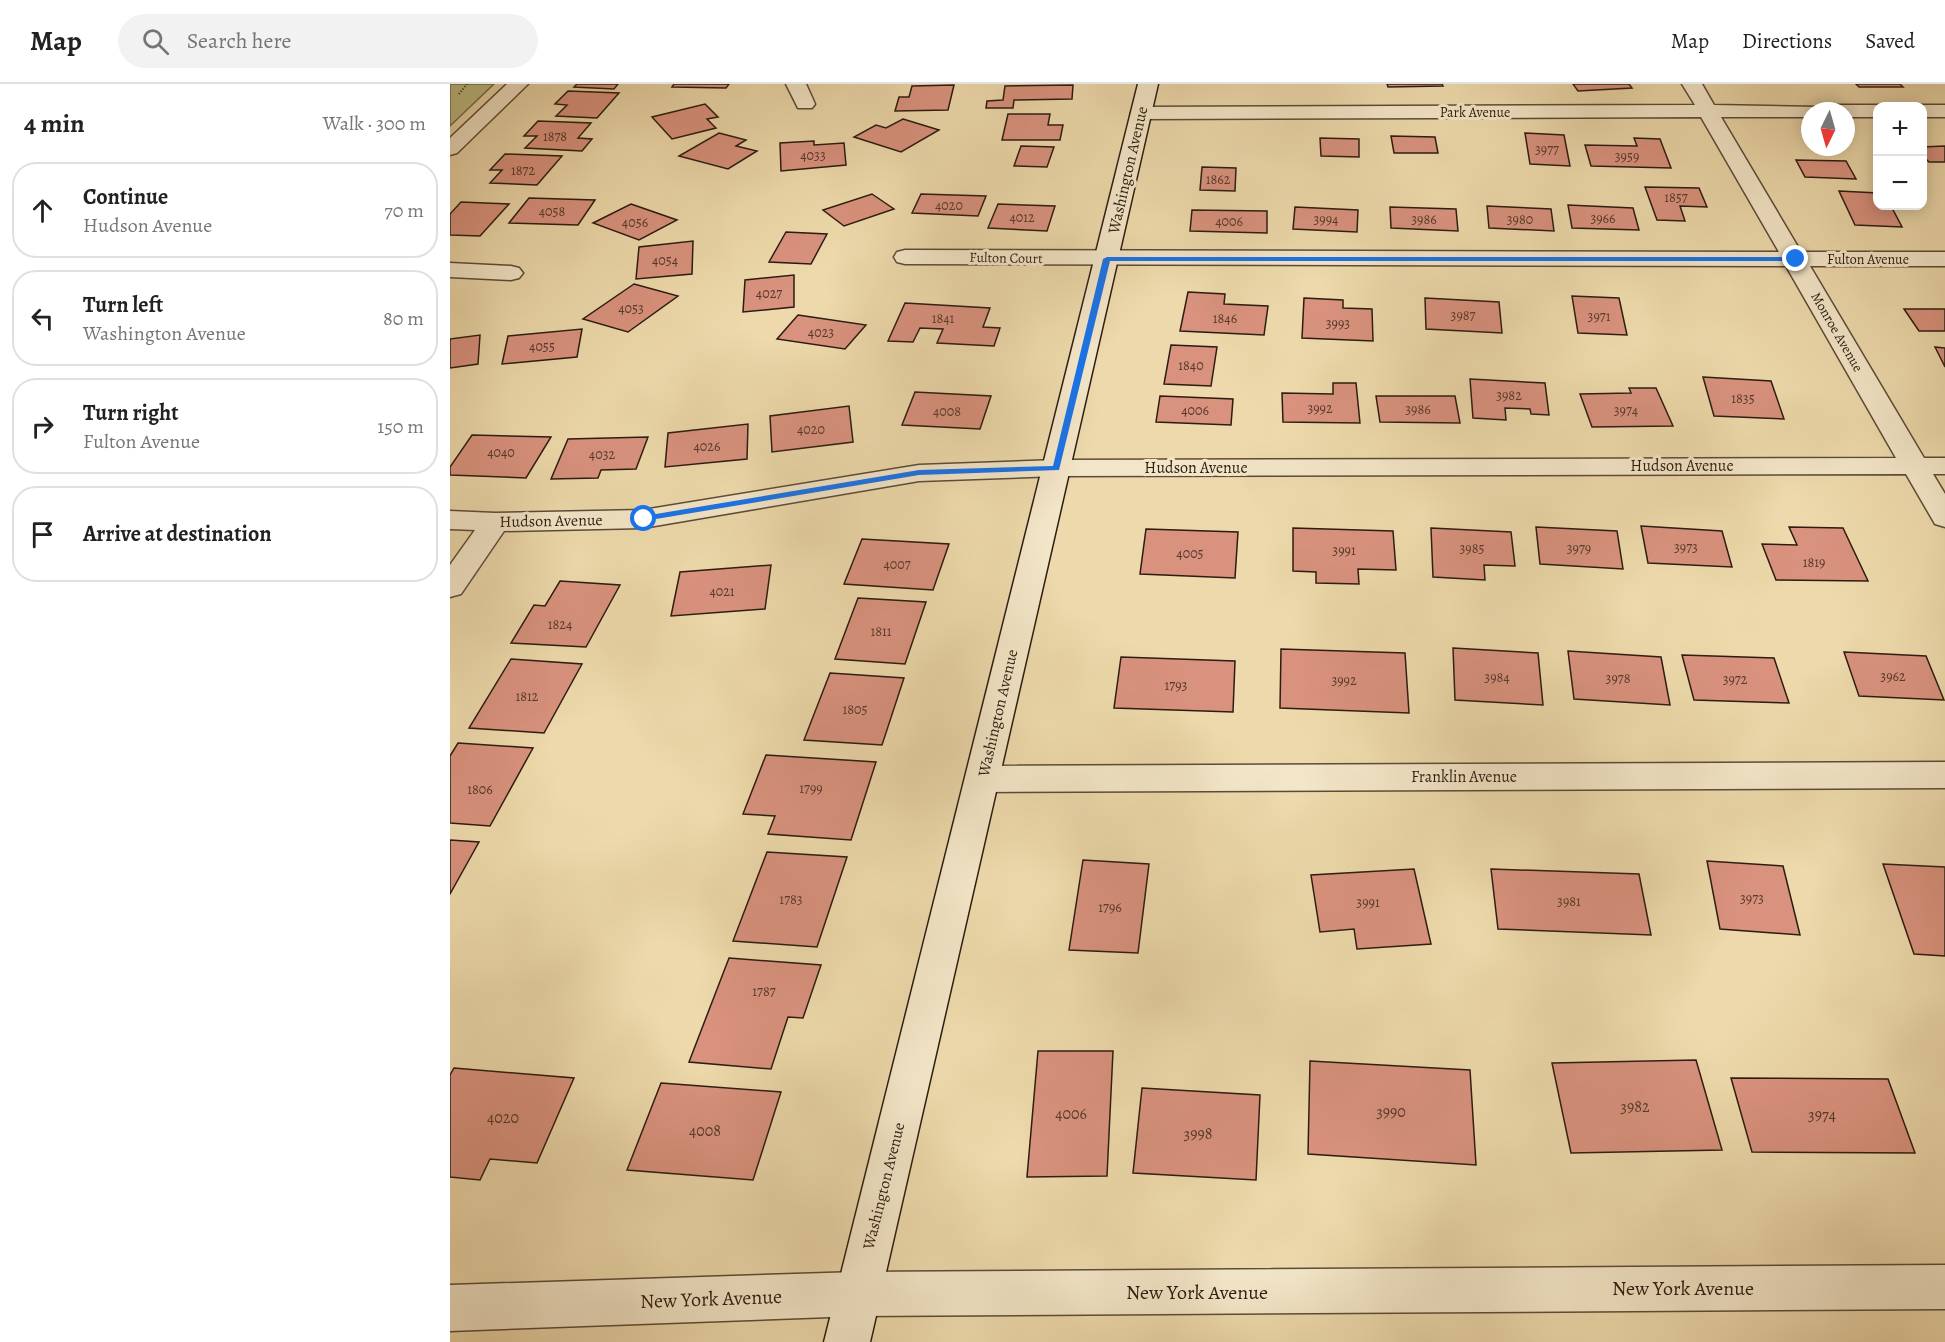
<!DOCTYPE html>
<meta charset="utf-8">
<style>
:root{--surface:#fff;--page:#f2f2f2;--text:#222;--muted:#767676;--line:#e0e0e0}
body{margin:0;font-family:Alegreya,serif;background:var(--page);color:var(--text)}
.controls{position:absolute;right:18px;top:18px;display:grid;overflow:hidden;border-radius:12px;box-shadow:0 3px 15px #0003}
.controls button{width:54px;height:54px;display:grid;place-items:center;padding:0;border:0;border-bottom:2px solid var(--line);background:var(--surface);color:var(--text);font:30px sans-serif}
.compass{position:absolute;left:1351px;top:18px;width:54px;height:54px;border-radius:50%;background:var(--surface);box-shadow:0 3px 15px #0003;rotate:185deg}
.stop{position:absolute;width:18px;height:18px;margin:-14px;border:4px solid #1a73e8;border-radius:50%;background:#fff}
.stop.end{background:#1a73e8;border-color:#fff;box-shadow:0 2px 6px #0008}
.list{margin:0;padding:0;list-style:none}
h2{display:flex;justify-content:space-between;align-items:center;height:78px;margin:0;padding:0 24px;font-size:26px}
h2 small{font-size:20px;font-weight:400;color:var(--muted)}
.list li{display:grid;grid-template-columns:39px 1fr auto;gap:18px;align-items:center;box-sizing:border-box;height:96px;margin:0 12px 12px;padding:0 12px;border:2px solid var(--line);border-radius:24px}
.list b{display:block;font-size:22px;white-space:nowrap}
.list p{margin:0;font-size:20px;white-space:nowrap;color:var(--muted)}
.list em{font-size:20px;font-style:normal;color:var(--muted)}
.icon{flex:none;width:33px;height:33px;fill:none;stroke:currentColor;stroke-width:2;stroke-linecap:round;stroke-linejoin:round}
.map{position:relative;flex:none;width:1495px;height:1258px;overflow:hidden}
header{display:flex;align-items:center;gap:36px;box-sizing:border-box;height:84px;padding:0 30px;background:var(--surface);border-bottom:2px solid var(--line)}
header strong{font-size:28px}
nav{display:flex;gap:33px;margin-inline-start:auto;font-size:21px}
.search{width:420px;height:54px;background:var(--page);display:flex;align-items:center;gap:15px;box-sizing:border-box;padding:0 21px;border-radius:33px;color:var(--muted);font-size:22px}
main{display:flex}
aside{flex:1;background:var(--surface)}
.map>svg:first-child{display:block}
</style>
<header>
<strong>Map</strong>
<div class="search"><svg class="icon" aria-label="search" viewBox="0 0 24 24"><circle cx="10" cy="10" r="6"/><path d="M15 15l6 6"/></svg>Search here</div>
<nav><a>Map</a><a>Directions</a><a>Saved</a></nav>
</header>
<main>
<aside>
<h2>4 min<small>Walk · 300 m</small></h2>
<ul class="list">
<li><svg class="icon" aria-label="ahead" viewBox="0 0 24 24"><path d="M12 20V5M6 11l6-6 6 6"/></svg><div><b>Continue</b><p>Hudson Avenue</p></div><em>70 m</em></li>
<li><svg class="icon" aria-label="left" viewBox="0 0 24 24"><path d="M17 20v-9H6M10 6l-5 5 5 5"/></svg><div><b>Turn left</b><p>Washington Avenue</p></div><em>80 m</em></li>
<li><svg class="icon" aria-label="right" viewBox="0 0 24 24"><path d="M7 20v-9h11M14 6l5 5-5 5"/></svg><div><b>Turn right</b><p>Fulton Avenue</p></div><em>150 m</em></li>
<li><svg class="icon" aria-label="arrive" viewBox="0 0 24 24"><path d="M6 21V4h12l-3 4 3 4H6"/></svg><div><b>Arrive at destination</b></div></li>
</ul>
</aside>
<div class="map">
<svg width="1495" height="1258" viewBox="0 0 1495 1258">
<rect width="100%" height="100%" fill="#edd9ab"/>
<filter id="stains"><feTurbulence type="fractalNoise" baseFrequency=".00333" numOctaves="4"/><feColorMatrix values="0 0 0 0 .2 0 0 0 0 .09 0 0 0 0 .02 0 0 0 .5 -.17"/></filter>
<radialGradient id="worn" r=".72"><stop offset=".6" stop-color="#630" stop-opacity="0"/><stop offset="1" stop-color="#630" stop-opacity=".3"/></radialGradient>
<polygon fill="#bdbe86" stroke="#746d4c" stroke-width="1.5" points="0,0 44,0 0,42"/>
<g fill="#d9927e" stroke="#2c1c11" stroke-width="1.5">
<polygon points="127,0 168,0 164,5 124,3"/>
<polygon points="224,0 279,0 276,4 222,3"/>
<polygon points="937,0 992,0 993,2 938,3"/>
<polygon points="1123,0 1179,0 1182,4 1128,7"/>
<polygon points="1406,0 1450,0 1453,3 1409,3"/>
<polygon points="504,1 498,26 445,27 449,13 459,13 462,2"/>
<polygon points="623,1 622,15 564,16 563,24 536,24 537,17 553,16 555,2"/>
<polygon points="118,7 169,9 147,34 106,32 117,21 105,20"/>
<polygon points="255,20 268,33 257,35 266,44 222,55 202,33"/>
<polygon points="558,30 600,30 598,41 613,41 610,56 552,56"/>
<polygon points="453,35 489,46 451,68 404,53 426,41 436,44"/>
<polygon points="88,37 141,39 128,54 142,55 132,67 75,64 87,52 74,52"/>
<polygon points="269,49 296,56 286,62 307,67 278,85 229,72"/>
<polygon points="1075,49 1114,51 1120,82 1080,80"/>
<polygon points="941,52 985,53 988,69 944,69"/>
<polygon points="870,54 909,55 909,73 871,72"/>
<polygon points="1184,54 1210,55 1221,84 1141,82 1135,61 1187,62"/>
<polygon points="364,57 364,61 394,59 396,81 331,87 330,59"/>
<polygon points="571,62 604,63 597,83 564,82"/>
<polygon points="1495,62 1495,78 1479,78 1472,71 1472,63"/>
<polygon points="55,70 112,72 87,101 40,99 52,86 40,86"/>
<polygon points="1346,76 1396,77 1406,95 1355,93"/>
<polygon points="752,83 786,84 785,107 750,106"/>
<polygon points="1195,103 1249,104 1257,123 1230,122 1235,137 1207,136"/>
<polygon points="1389,107 1428,109 1428,122 1441,122 1452,143 1405,141"/>
<polygon points="422,110 444,125 394,142 373,126"/>
<polygon points="471,110 536,112 528,132 462,129"/>
<polygon points="79,114 145,116 128,141 59,139"/>
<polygon points="11,118 59,120 30,152 0,151 0,130"/>
<polygon points="181,120 227,136 189,156 143,139"/>
<polygon points="548,120 605,122 597,147 538,144"/>
<polygon points="1118,121 1183,124 1189,146 1122,144"/>
<polygon points="1037,122 1101,125 1104,147 1039,144"/>
<polygon points="845,123 908,126 907,148 843,145"/>
<polygon points="940,123 1006,125 1008,147 941,144"/>
<polygon points="742,126 817,127 817,149 740,147"/>
<polygon points="336,148 377,150 361,180 319,178"/>
<polygon points="243,157 242,190 186,195 189,163"/>
<polygon points="344,191 344,223 293,228 295,196"/>
<polygon points="184,200 228,212 178,248 133,235"/>
<polygon points="738,208 775,210 774,220 818,222 814,251 730,247"/>
<polygon points="1122,212 1169,214 1177,251 1128,249"/>
<polygon points="854,214 893,216 893,224 922,225 923,257 852,254"/>
<polygon points="975,214 1049,218 1052,249 976,245"/>
<polygon points="455,219 540,224 533,243 550,244 544,262 487,259 493,245 470,244 463,258 438,257"/>
<polygon points="1454,225 1495,225 1495,247 1469,247"/>
<polygon points="348,231 416,241 395,265 327,255"/>
<polygon points="132,245 127,273 52,280 58,252"/>
<polygon points="30,251 28,280 0,284 0,255"/>
<polygon points="721,261 767,263 761,302 714,300"/>
<polygon points="1485,263 1495,264 1495,283"/>
<polygon points="1253,293 1321,297 1334,335 1264,332"/>
<polygon points="1020,295 1095,299 1099,331 1081,330 1080,325 1055,324 1056,336 1023,334"/>
<polygon points="883,299 906,299 910,339 833,338 832,309 883,310"/>
<polygon points="1179,304 1206,304 1223,342 1142,343 1130,310 1181,309"/>
<polygon points="465,308 541,312 530,345 452,341"/>
<polygon points="710,312 783,315 781,341 706,338"/>
<polygon points="926,312 1005,312 1010,339 930,338"/>
<polygon points="399,322 403,358 322,368 320,332"/>
<polygon points="298,340 297,375 215,383 218,349"/>
<polygon points="22,351 101,353 76,394 0,391 0,383"/>
<polygon points="198,353 186,385 151,386 148,394 101,395 118,355"/>
<polygon points="1191,442 1272,447 1282,483 1198,479"/>
<polygon points="1086,443 1167,447 1173,485 1090,480"/>
<polygon points="1339,443 1393,444 1418,497 1326,496 1312,460 1347,461"/>
<polygon points="843,444 943,447 946,486 908,485 909,500 866,499 866,488 843,487"/>
<polygon points="981,444 1061,448 1065,482 1034,481 1035,496 983,493"/>
<polygon points="696,445 788,448 785,494 690,490"/>
<polygon points="412,455 499,460 483,506 394,500"/>
<polygon points="321,481 315,525 221,532 230,488"/>
<polygon points="110,497 170,501 136,563 61,559 84,521 95,522"/>
<polygon points="408,514 476,518 455,580 385,575"/>
<polygon points="1003,564 1088,569 1093,621 1005,616"/>
<polygon points="831,565 955,569 959,629 830,624"/>
<polygon points="1118,567 1211,573 1220,621 1124,615"/>
<polygon points="1394,568 1476,572 1494,616 1409,612"/>
<polygon points="1232,571 1324,574 1339,619 1244,616"/>
<polygon points="671,573 785,577 783,628 664,624"/>
<polygon points="61,575 132,580 94,649 19,644"/>
<polygon points="380,589 454,594 432,661 354,656"/>
<polygon points="8,659 83,664 40,742 0,739 0,672"/>
<polygon points="316,671 426,678 401,756 318,750 325,732 293,730"/>
<polygon points="0,756 29,758 0,810"/>
<polygon points="317,768 397,773 367,863 283,857"/>
<polygon points="633,776 699,780 688,869 619,866"/>
<polygon points="1257,777 1333,782 1350,851 1270,845"/>
<polygon points="1433,780 1495,783 1495,872 1464,870"/>
<polygon points="964,785 981,860 907,865 904,845 870,848 861,791"/>
<polygon points="1041,785 1189,790 1201,851 1048,845"/>
<polygon points="279,874 371,881 353,934 338,933 321,985 239,978"/>
<polygon points="588,967 663,967 657,1092 577,1093"/>
<polygon points="1246,976 1272,1066 1121,1069 1102,979"/>
<polygon points="860,977 1020,986 1026,1081 858,1070"/>
<polygon points="4,984 124,994 87,1079 40,1075 30,1096 0,1093 0,991"/>
<polygon points="1281,994 1438,995 1465,1069 1302,1068"/>
<polygon points="211,999 331,1008 303,1096 177,1086"/>
<polygon points="692,1004 810,1011 806,1096 683,1089"/>
</g>
<g fill="none" stroke-linecap="round" stroke-linejoin="round">
<defs>
<g id="street">
<polygon points="57,0 78,0 7,69 0,71 0,54"/>
<polygon points="336,0 356,0 365,20 362,24 348,24"/>
<polygon points="1232,0 1252,0 1264,21 1367,23 1370,27 1360,27 1360,33 1271,33 1351,168 1495,168 1495,182 1360,182 1474,374 1495,374 1495,390 1483,390 1495,410 1495,443 1485,440 1456,390 606,392 469,397 193,444 54,447 11,510 0,513 0,481 25,446 0,445 0,427 45,429 193,426 469,381 606,376 1446,374 1336,182 455,180 447,178 444,173 447,168 455,166 1329,168 1251,33 691,35 684,33 681,29 684,25 691,23 1245,21"/>
<polygon points="1388,21 1428,21 1434,22 1428,22 1428,33 1396,33 1396,27 1378,27 1381,23"/>
<polygon points="1472,21 1495,21 1495,33 1472,33 1472,22 1466,22"/>
<polygon points="0,179 61,182 69,184 73,189 69,194 61,196 0,193"/>
<polygon points="1495,678 1495,704 532,708 520,704 515,695 520,686 532,682"/>
<polygon points="1495,1181 1495,1225 408,1232 0,1247 0,1201 408,1188"/>
</g>
<polygon id="secondary" points="688,0 708,0 420,1258 374,1258"/>
</defs>
<use href="#street" stroke="#5c4b38" stroke-width="3"/>
<use href="#secondary" stroke="#2c1c11" stroke-width="3"/>
<polyline stroke="#2c1c11" stroke-width="2" stroke-dasharray="1 2" stroke-linecap="butt" points="9,10 17,0"/>
<use href="#street" fill="#f3e6c8" fill-rule="evenodd"/>
<use href="#secondary" fill="#f3e6c8" fill-rule="evenodd"/>
</g>
<polygon fill="#1a73e8" points="657,173 1346,173 1349,175 1346,177 660,177 609,386 469,391 194,437 189,435 194,432 469,386 603,382 653,175"/>
<g text-anchor="middle" dominant-baseline="central" stroke-width="6" stroke-linejoin="round" paint-order="stroke">
<g font-size="14" fill="#2c1c11" stroke="#f3e6c8">
<text x="1025" y="28">Park Avenue</text>
<text transform="translate(556 174) rotate(1)">Fulton Court</text>
<text x="1418" y="175">Fulton Avenue</text>
<text transform="translate(1387 248) rotate(60)">Monroe Avenue</text>
</g>
<g font-size="14" fill="#573a2c">
<text x="105" y="52">1878</text>
<text x="1097" y="65">3977</text>
<text x="363" y="71">4033</text>
<text x="1177" y="72">3959</text>
<text x="73" y="86">1872</text>
<text x="768" y="95">1862</text>
<text x="1226" y="113">1857</text>
<text x="499" y="121">4020</text>
<text x="102" y="127">4058</text>
<text x="572" y="133">4012</text>
<text x="1153" y="134">3966</text>
<text x="876" y="135">3994</text>
<text x="974" y="135">3986</text>
<text x="1070" y="135">3980</text>
<text x="779" y="137">4006</text>
<text x="185" y="138">4056</text>
<text x="215" y="176">4054</text>
<text x="319" y="209">4027</text>
<text x="181" y="224">4053</text>
<text x="1013" y="231">3987</text>
<text x="1149" y="232">3971</text>
<text x="493" y="234">1841</text>
<text x="775" y="234">1846</text>
<text x="888" y="239">3993</text>
<text x="371" y="248">4023</text>
<text x="92" y="262">4055</text>
<text x="741" y="281">1840</text>
<text x="1059" y="311">3982</text>
<text x="1293" y="314">1835</text>
<text x="870" y="324">3992</text>
<text x="968" y="325">3986</text>
<text x="745" y="326">4006</text>
<text x="1176" y="326">3974</text>
<text x="497" y="327">4008</text>
<text x="361" y="345">4020</text>
<text x="257" y="362">4026</text>
<text x="51" y="368">4040</text>
<text x="152" y="370">4032</text>
<text x="1236" y="463">3973</text>
<text x="1022" y="464">3985</text>
<text x="1129" y="464">3979</text>
<text x="894" y="466">3991</text>
<text x="740" y="469">4005</text>
<text x="1364" y="478">1819</text>
<text x="447" y="480">4007</text>
<text x="272" y="507">4021</text>
<text x="110" y="540">1824</text>
<text x="431" y="547">1811</text>
<text x="1443" y="592">3962</text>
<text x="1047" y="593">3984</text>
<text x="1168" y="594">3978</text>
<text x="1285" y="595">3972</text>
<text x="894" y="596">3992</text>
<text x="726" y="601">1793</text>
<text x="77" y="612">1812</text>
<text x="405" y="625">1805</text>
<text x="361" y="704">1799</text>
<text x="30" y="705">1806</text>
<text x="1302" y="814">3973</text>
<text x="341" y="815">1783</text>
<text x="1119" y="817">3981</text>
<text x="918" y="818">3991</text>
<text x="660" y="823">1796</text>
<text x="314" y="907">1787</text>
</g>
<g font-size="16" fill="#2c1c11" stroke="#f3e6c8">
<text transform="translate(678 86) rotate(-77)">Washington Avenue</text>
<text x="1232" y="382">Hudson Avenue</text>
<text x="746" y="384">Hudson Avenue</text>
<text transform="translate(101 437) rotate(-1)">Hudson Avenue</text>
<text transform="translate(548 629) rotate(-77)">Washington Avenue</text>
<text x="1014" y="693">Franklin Avenue</text>
<text transform="translate(434 1102) rotate(-76)">Washington Avenue</text>
</g>
<g font-size="16" fill="#573a2c">
<text x="1185" y="1023">3982</text>
<text x="941" y="1028">3990</text>
<text x="621" y="1030">4006</text>
<text x="1372" y="1031">3974</text>
<text x="53" y="1034">4020</text>
<text x="255" y="1047">4008</text>
<text x="748" y="1050">3998</text>
</g>
<g font-size="20" fill="#2c1c11" stroke="#f3e6c8">
<text x="1233" y="1204">New York Avenue</text>
<text x="747" y="1208">New York Avenue</text>
<text transform="translate(261 1215) rotate(-2)">New York Avenue</text>
</g>
</g>
<rect width="100%" height="100%" filter="url(#stains)"/>
<rect width="100%" height="100%" fill="url(#worn)"/>
</svg>
<div class="controls">
<button>+</button>
<button>−</button>
</div>
<svg class="compass" viewBox="-18 -18 36 36"><path d="M0-13l5 13h-10z" fill="#e53935"/><path d="M0 13l5-13h-10z" fill="#767676"/></svg>
<div class="stop" style="left:194px;top:435px"></div>
<div class="stop end" style="left:1346px;top:175px"></div>
</div>
</main>
